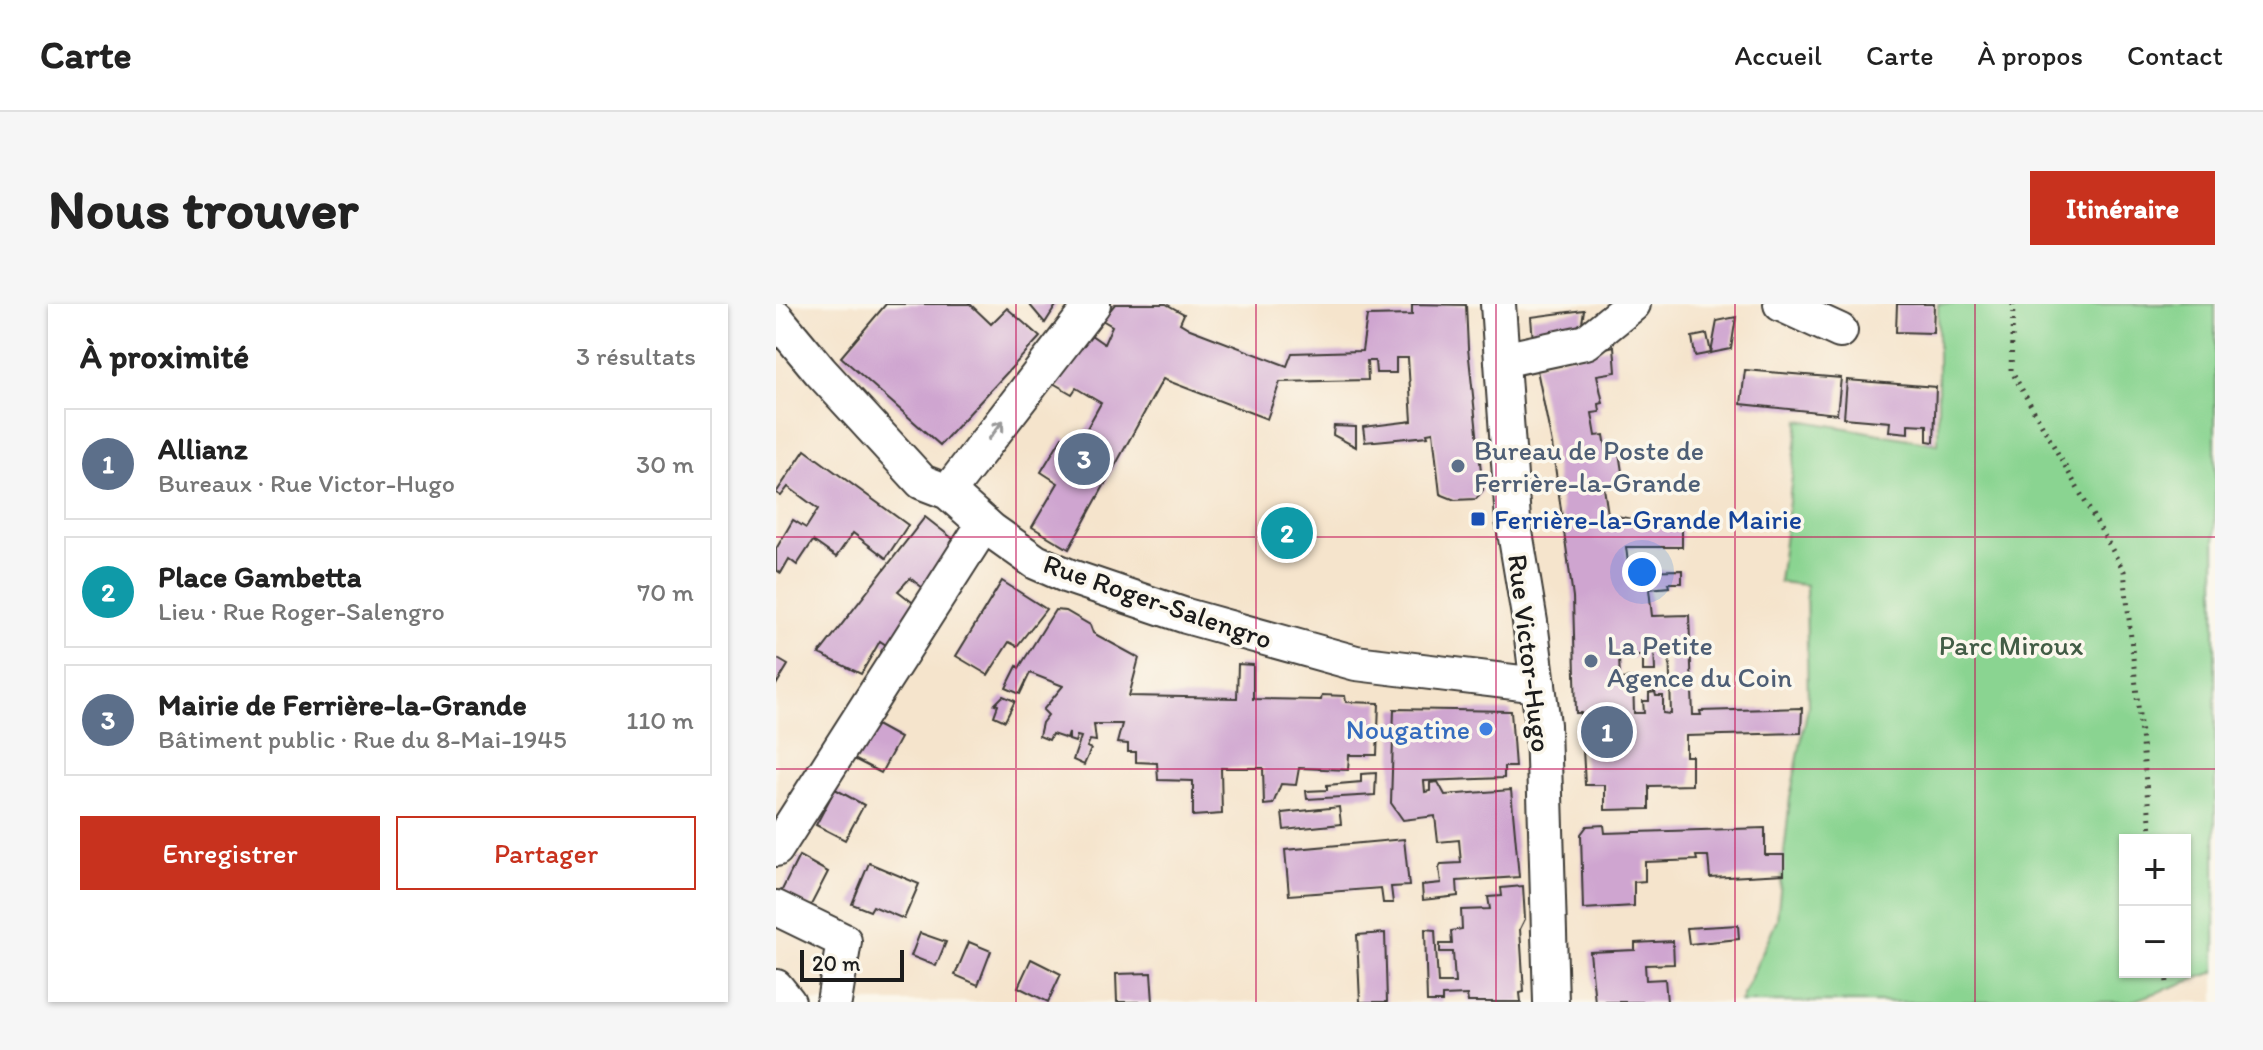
<!DOCTYPE html>
<html lang="fr">
<meta charset="utf-8">
<style>
:root{--surface:#fff;--page:#f6f6f6;--text:#222;--muted:#767676;--line:#e0e0e0;--accent:#c8321e}
body{margin:0;font-family:Itim,sans-serif;background:var(--page);color:var(--text)}
.controls{position:absolute;right:24px;bottom:24px;display:grid;overflow:hidden;border-radius:0px;box-shadow:0 2px 6px #0004}
.controls button{width:72px;height:72px;display:grid;place-items:center;padding:0;border:0;border-bottom:2px solid var(--line);background:var(--surface);color:var(--text);font:40px sans-serif}
.scale{position:absolute;left:24px;bottom:20px;width:104px;box-sizing:border-box;padding-left:8px;border:4px solid #1c1c1c;border-top:0;font-size:22px;line-height:28px;white-space:nowrap;color:#1c1c1c;-webkit-text-stroke:6px #fbf7ec;paint-order:stroke}
.you{position:absolute;left:866px;top:268px;width:28px;height:28px;margin:-20px;border:6px solid #fff;border-radius:50%;background:#1a73e8;box-shadow:0 0 0 12px #1a73e833}
.badge{display:grid;place-items:center;width:52px;height:52px;border-radius:50%;background:var(--accent);color:#fff;font-size:26px;font-weight:700}
.pin{position:absolute;translate:-50% -50%;border:4px solid #fff;box-shadow:0 2px 8px #0006}
.list{margin:0;padding:0;list-style:none}
h2{display:flex;justify-content:space-between;align-items:center;height:104px;margin:0;padding:0 32px;font-size:34px}
h2 small{font-size:26px;font-weight:400;color:var(--muted)}
.list li{display:grid;grid-template-columns:52px 1fr auto;gap:24px;align-items:center;box-sizing:border-box;height:112px;margin:0 16px 16px;padding:0 16px;border:2px solid var(--line);border-radius:0px}
.list b{display:block;font-size:30px;white-space:nowrap}
.list p{margin:0;font-size:26px;white-space:nowrap;color:var(--muted)}
.list em{font-size:26px;font-style:normal;color:var(--muted)}
.actions{display:flex;gap:16px;padding:24px 32px}
.actions a{flex:1;padding:18px 0;border:2px solid var(--accent);border-radius:0px;text-align:center;font-size:28px;color:var(--accent)}
.actions .main{background:var(--accent);color:#fff}
.map{position:relative;flex:none;width:1439px;height:698px;overflow:hidden;border-radius:0px}
header{display:flex;align-items:center;gap:48px;box-sizing:border-box;height:112px;padding:0 40px;background:var(--surface);border-bottom:2px solid var(--line)}
header strong{font-size:38px}
nav{display:flex;gap:44px;margin-inline-start:auto;font-size:28px}
.intro{display:flex;align-items:center;justify-content:space-between;box-sizing:border-box;height:192px;padding:0 48px}
h1{margin:0;font-size:56px}
.button{padding:20px 36px;border-radius:0px;background:var(--accent);color:#fff;font-size:28px;font-weight:700}
main{display:flex;gap:48px;padding:0 48px}
aside{flex:1;background:var(--surface);border-radius:0px;box-shadow:0 2px 6px #0004}
.map>svg:first-child{display:block}
</style>
<header>
<strong>Carte</strong>
<nav><a>Accueil</a><a>Carte</a><a>À propos</a><a>Contact</a></nav>
</header>
<div class="intro"><h1>Nous trouver</h1><a class="button">Itinéraire</a></div>
<main>
<aside>
<h2>À proximité<small>3 résultats</small></h2>
<ul class="list">
<li><span class="badge" style="background:#5c6f8a">1</span><div><b>Allianz</b><p>Bureaux · Rue Victor-Hugo</p></div><em>30 m</em></li>
<li><span class="badge" style="background:#0f9aa8">2</span><div><b>Place Gambetta</b><p>Lieu · Rue Roger-Salengro</p></div><em>70 m</em></li>
<li><span class="badge" style="background:#5c6f8a">3</span><div><b>Mairie de Ferrière-la-Grande</b><p>Bâtiment public · Rue du 8-Mai-1945</p></div><em>110 m</em></li>
</ul>
<div class="actions"><a class="main">Enregistrer</a><a>Partager</a></div>
</aside>
<div class="map">
<svg width="1439" height="698" viewBox="0 0 1439 698">
<rect width="100%" height="100%" fill="#fbf7ec"/>
<filter id="ink" filterUnits="userSpaceOnUse"><feTurbulence type="fractalNoise" baseFrequency=".0125" numOctaves="2"/><feDisplacementMap in="SourceGraphic" scale="16" xChannelSelector="R" yChannelSelector="G"/><feConvolveMatrix kernelMatrix="1 2 1 2 8 2 1 2 1" color-interpolation-filters="sRGB"/></filter>
<filter id="wash" filterUnits="userSpaceOnUse"><feTurbulence type="fractalNoise" baseFrequency=".006" numOctaves="4" result="noise"/><feDisplacementMap in="SourceGraphic" scale="32" xChannelSelector="R" yChannelSelector="G"/><feGaussianBlur stdDeviation="1.8" result="paint"/><feColorMatrix in="noise" values="0 0 0 0 0 0 0 0 0 0 0 0 0 0 0 0 0 1.4 0 .05"/><feComposite in="paint" operator="in"/></filter>
<g filter="url(#wash)">
<rect width="100%" height="100%" fill="#f5e4cc"/>
<path fill="#8ad491" stroke="#537856" stroke-width="2" fill-rule="evenodd" d="M1162 0H1439V668L1354 698H964L1001 615 1014 494 1032 402 1030 281 1003 278 1023 116 1162 140ZM1349 536H1409V668H1349Z"/>
<g id="blocks">
<g fill="#cfa5d0" fill-rule="evenodd">
<polygon points="110,0 194,0 215,20 231,4 264,33 164,141 65,53"/>
<polygon points="253,0 281,0 269,19"/>
<polygon points="339,0 390,0 408,10 404,19 414,25 511,62 516,49 586,47 591,12 636,11 636,0 690,1 692,44 707,186 700,195 679,196 664,190 657,128 651,129 652,132 589,138 587,123 636,117 632,54 620,54 620,69 600,69 599,57 591,57 592,76 504,78 491,115 387,75 293,245 256,223 282,179 265,168 286,133 301,142 325,99 300,84 296,90 277,79 301,42 306,44 315,31 328,40 336,22 326,16"/>
<polygon points="1121,0 1158,0 1157,29 1120,28"/>
<polygon points="808,6 805,25 757,37 755,13"/>
<polygon points="960,13 955,45 935,49 941,17"/>
<polygon points="931,30 935,49 919,52 916,33"/>
<path d="M838 42 840 68 821 71 827 99 823 100 824 108 816 109 820 132 828 131 831 149 843 148 848 181 828 184 832 210 906 226V243H850L853 267 906 266V279H892L893 283 873 285 876 312 913 311 917 411H925L924 407 1026 404 1025 429 910 432V452H916V481L873 482V505L829 506V481H809L805 409H800L797 293 776 140 760 61ZM893 341 895 410 887 409V392H880L879 388 873 389V397H867L868 409H858L857 374 844 375 843 354H859V351H867V367H879L878 342Z"/>
<polygon points="969,66 1065,74 1061,110 965,100"/>
<polygon points="1071,76 1160,83 1158,138 1151,137 1151,121 1132,120 1132,129 1113,127 1114,118 1068,114"/>
<polygon points="558,122 580,123 580,143 557,131"/>
<polygon points="29,146 132,221 110,254 77,229 60,253 37,237 21,261 13,255 5,269 0,266 0,245 17,216 30,224 42,205 12,183 5,192 0,189"/>
<polygon points="149,213 181,238 151,287 134,274 122,287 141,302 113,343 104,337 85,370 43,350"/>
<polygon points="226,277 270,305 241,342 233,338 212,371 180,352"/>
<polygon points="279,306 290,307 314,321 317,329 363,354 353,392 461,394 462,360 477,361 477,395 545,396 546,391 569,392 570,398 603,399 601,451 573,451 572,466 523,464 520,481 505,480 497,500 488,501 487,464 445,464 446,510 417,512 417,477 382,476 381,459 360,458 360,448 352,448 352,440 341,439 346,420 318,420 320,437 314,436 311,443 315,445 308,461 297,456 305,433 301,432 299,438 293,436 293,429 291,435 276,430 273,436 263,432 266,419 272,411 267,406 287,382 254,369 244,390 230,384 241,362 243,364"/>
<polygon points="0,354 12,361 0,381"/>
<polygon points="227,392 239,397 229,417 218,412 222,401 219,400"/>
<polygon points="618,405 735,407 739,463 728,463 728,474 648,477 649,488 654,487 654,479 662,478 669,491 735,486 743,573 681,577 682,592 647,596 646,581 665,579 663,564 665,560 685,559 683,536 662,538 659,512 627,516 615,499"/>
<polygon points="95,418 124,434 105,469 76,454"/>
<polygon points="600,469 599,491 531,495 530,487 551,486 551,481 585,478 585,470"/>
<polygon points="59,485 88,501 69,536 40,521"/>
<polygon points="563,503 565,520 508,526 506,509"/>
<polygon points="828,521 829,529 989,524 989,551 1008,551 1008,570 934,574 932,552 920,552 921,556 869,558 869,577 858,578 858,602 807,605 805,530 811,522"/>
<polygon points="628,535 633,582 615,583 617,599 607,599 605,584 513,591 509,546"/>
<polygon points="23,552 52,568 34,603 5,588"/>
<polygon points="93,559 143,580 128,615 97,602 94,607 76,600"/>
<polygon points="747,582 749,615 744,625 748,688 744,689 745,698 692,698 691,691 666,692 666,698 651,698 649,625 659,626 662,679 679,679 677,648 664,648 664,640 676,640 675,627 686,625 685,606 714,605 712,593 726,592 725,584"/>
<polygon points="962,621 963,635 913,640 911,624"/>
<polygon points="144,629 170,638 160,662 135,652"/>
<polygon points="609,629 611,698 584,698 581,631"/>
<polygon points="897,637 898,660 869,661 870,676 889,675 891,698 819,698 814,648 859,646 859,639"/>
<polygon points="193,638 215,647 202,681 179,671"/>
<polygon points="255,655 285,670 272,698 242,683"/>
<polygon points="375,669 377,698 341,698 340,670"/>
</g>
</g>
</g>
<g filter="url(#ink)">
<use href="#blocks" fill-opacity="0" stroke="#3d3a36" stroke-width="2"/>
<g fill="none" stroke-linecap="round" stroke-linejoin="round">
<defs>
<g id="minor">
<polyline points="722,0 737,216 754,318 767,421 775,698"/>
<polyline points="1005,0 1064,27"/>
<polyline points="0,14 44,67 146,178 172,188 215,226 260,258 292,272 410,312 580,359 762,381"/>
<polyline points="726,56 810,38 857,0"/>
<polyline points="172,188 317,0"/>
<polyline points="0,545 208,220"/>
<polyline points="0,604 68,637 58,698"/>
<polyline points="0,683 12,698"/>
</g>
</defs>
<use href="#minor" stroke="#3d3a36" stroke-width="38"/>
<g stroke="#3d3a36" stroke-width="5" stroke-dasharray="2 6" stroke-linecap="butt">
<polyline points="1237,0 1235,66 1348,267 1376,536"/>
<polyline points="1390,668 1391,679"/>
</g>
<use href="#minor" stroke="#fff" stroke-width="34"/>
</g>
<defs><path id="oneway-shaft" d="M-6 0H5M1.5-3L5.5 0L1.5 3" fill="none" stroke-width="1.6" stroke-linecap="round" stroke-linejoin="round" transform="scale(2)"/></defs>
<use stroke="#999" href="#oneway-shaft" transform="translate(220 126) rotate(-53)"/>
</g>
<path fill="none" stroke="#c2185b" stroke-width="2" stroke-opacity="0.55" d="M240 0V698M480 0V698M720 0V698M959 0V698M1199 0V698M0 233H1439M0 465H1439"/>
<g fill="#5c6f8a" stroke="#fbf7ec" stroke-width="3">
<circle cx="682" cy="162" r="8"/>
<circle cx="815" cy="357" r="8"/>
</g>
<rect fill="#1a4fb4" stroke="#fbf7ec" stroke-width="3" x="694" y="207" width="16" height="16" rx="4"/>
<circle fill="#3f7fe0" stroke="#fbf7ec" stroke-width="3" cx="710" cy="425" r="8"/>
<g text-anchor="middle" dominant-baseline="central" stroke-width="7" stroke-linejoin="round" paint-order="stroke">
<g font-size="28" fill="#4e5e75" stroke="#fbf7ec" text-anchor="start">
<text x="698" y="146">Bureau de Poste de<tspan x="698" dy="32">Ferrière-la-Grande</tspan></text>
<text x="831" y="341">La Petite<tspan x="831" dy="32">Agence du Coin</tspan></text>
</g>
<g font-size="28" fill="#164399" stroke="#fbf7ec" text-anchor="start">
<text x="718" y="215">Ferrière-la-Grande Mairie</text>
</g>
<g font-size="28" fill="#1c1c1c" stroke="#fbf7ec">
<text transform="translate(382 297) rotate(19)">Rue Roger-Salengro</text>
<text transform="translate(754 349) rotate(83)">Rue Victor-Hugo</text>
</g>
<g font-size="28" fill="#425c45" stroke="#fbf7ec">
<text x="1235" y="341">Parc Miroux</text>
</g>
<g font-size="28" fill="#366cbe" stroke="#fbf7ec" text-anchor="end">
<text x="694" y="425">Nougatine</text>
</g>
</g>
</svg>
<div class="controls">
<button>+</button>
<button>−</button>
</div>
<div class="scale">20 m</div>
<div class="you"></div>
<div class="pin badge" style="left:831px;top:428px;background:#5c6f8a">1</div>
<div class="pin badge" style="left:511px;top:229px;background:#0f9aa8">2</div>
<div class="pin badge" style="left:308px;top:155px;background:#5c6f8a">3</div>
</div>
</main>
